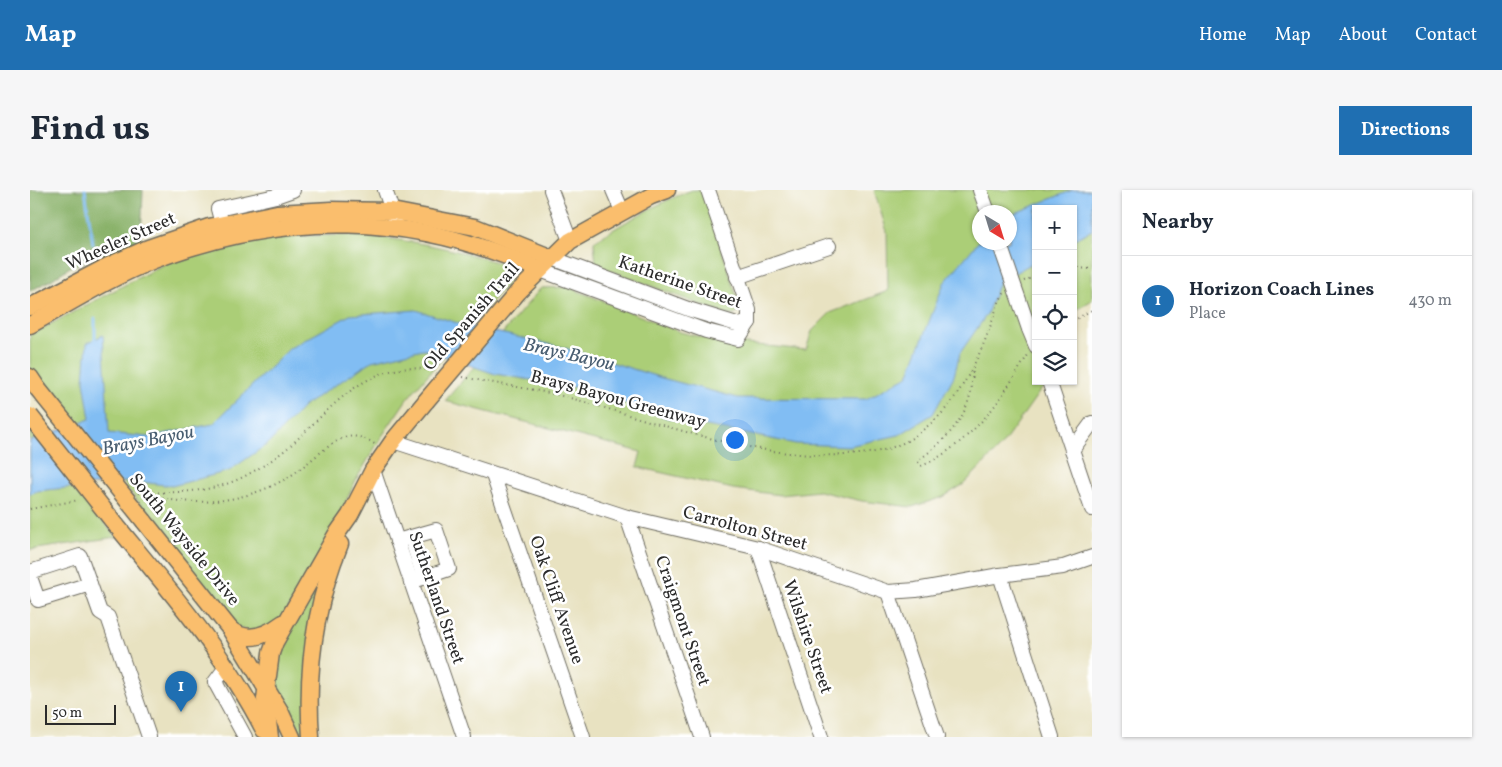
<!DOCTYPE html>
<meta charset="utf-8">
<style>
:root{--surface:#fff;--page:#f6f6f7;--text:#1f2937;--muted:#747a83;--line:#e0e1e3;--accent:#1f6fb2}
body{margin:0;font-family:Vollkorn,serif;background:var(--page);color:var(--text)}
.controls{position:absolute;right:15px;top:15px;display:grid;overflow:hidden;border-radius:0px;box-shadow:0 1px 4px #0004}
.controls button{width:45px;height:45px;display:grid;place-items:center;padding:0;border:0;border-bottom:1px solid var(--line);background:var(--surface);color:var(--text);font:25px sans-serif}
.compass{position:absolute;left:942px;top:15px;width:45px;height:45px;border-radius:50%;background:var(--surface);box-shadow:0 1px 4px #0004;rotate:142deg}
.scale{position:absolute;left:15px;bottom:12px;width:71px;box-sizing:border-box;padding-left:5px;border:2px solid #2b2b2b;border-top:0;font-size:14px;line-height:18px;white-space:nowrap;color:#2b2b2b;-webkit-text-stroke:4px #fff;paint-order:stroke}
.you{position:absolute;left:704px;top:249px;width:18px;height:18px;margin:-12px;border:4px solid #fff;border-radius:50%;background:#1a73e8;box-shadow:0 0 0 8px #1a73e833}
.badge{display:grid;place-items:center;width:32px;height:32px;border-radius:50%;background:var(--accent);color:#fff;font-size:16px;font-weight:700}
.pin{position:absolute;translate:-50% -41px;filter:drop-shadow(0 1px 2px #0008)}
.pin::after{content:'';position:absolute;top:26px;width:18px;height:15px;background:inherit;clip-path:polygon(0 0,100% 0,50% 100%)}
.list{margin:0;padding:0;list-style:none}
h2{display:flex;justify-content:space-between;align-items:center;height:65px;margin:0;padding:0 20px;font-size:21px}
h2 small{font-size:16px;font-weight:400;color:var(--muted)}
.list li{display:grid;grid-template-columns:32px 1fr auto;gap:15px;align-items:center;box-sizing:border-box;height:90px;padding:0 20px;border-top:1px solid var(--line)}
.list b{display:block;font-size:19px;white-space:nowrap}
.list p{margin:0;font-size:16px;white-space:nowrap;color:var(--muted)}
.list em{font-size:16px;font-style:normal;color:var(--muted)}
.icon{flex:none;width:28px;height:28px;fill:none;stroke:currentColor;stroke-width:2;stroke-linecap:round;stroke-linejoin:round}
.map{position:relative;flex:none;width:1062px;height:547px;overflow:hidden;border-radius:0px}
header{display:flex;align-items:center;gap:30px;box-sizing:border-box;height:70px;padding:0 25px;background:var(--accent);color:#fff}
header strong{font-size:24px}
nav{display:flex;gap:28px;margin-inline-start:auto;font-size:18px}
.intro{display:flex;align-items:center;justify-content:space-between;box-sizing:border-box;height:120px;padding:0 30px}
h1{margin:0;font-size:35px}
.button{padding:12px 22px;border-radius:0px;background:var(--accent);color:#fff;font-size:18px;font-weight:700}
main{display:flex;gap:30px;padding:0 30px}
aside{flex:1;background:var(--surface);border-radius:0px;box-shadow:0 1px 4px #0004}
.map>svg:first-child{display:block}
</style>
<header>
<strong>Map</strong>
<nav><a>Home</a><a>Map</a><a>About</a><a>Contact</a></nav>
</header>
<div class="intro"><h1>Find us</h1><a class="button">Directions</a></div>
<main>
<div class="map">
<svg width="1062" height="547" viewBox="0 0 1062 547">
<rect width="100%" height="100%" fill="#fff"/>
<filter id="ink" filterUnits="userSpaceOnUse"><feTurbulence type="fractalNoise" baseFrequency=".02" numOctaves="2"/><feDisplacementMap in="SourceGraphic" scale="10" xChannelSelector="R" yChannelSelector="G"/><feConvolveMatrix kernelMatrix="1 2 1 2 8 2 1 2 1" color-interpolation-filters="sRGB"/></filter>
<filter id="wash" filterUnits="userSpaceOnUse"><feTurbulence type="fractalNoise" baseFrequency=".0096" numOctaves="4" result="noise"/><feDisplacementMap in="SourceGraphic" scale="20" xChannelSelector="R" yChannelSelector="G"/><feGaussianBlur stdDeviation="1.12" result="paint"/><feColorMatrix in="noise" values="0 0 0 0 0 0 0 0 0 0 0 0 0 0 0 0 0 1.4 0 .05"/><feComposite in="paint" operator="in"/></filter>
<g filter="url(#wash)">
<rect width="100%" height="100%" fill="#e8e2c1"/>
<g fill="#abce77" stroke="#6b7c51" fill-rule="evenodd">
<path d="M662 0H673L709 114V121L704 125H697L566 75 564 51C596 32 627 13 662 0Z"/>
<path d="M844 0H1062V110L1043 122V19H1006V191H1014L1015 194 972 255 934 294 913 307 882 317 832 311 789 301 751 305 703 299 607 277 611 262 415 211 511 98 538 97 650 142 687 151 776 160 782 141 800 123 858 101 857 42ZM949 22H979V52H949Z"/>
<path d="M327 45C378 50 424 58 472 74L479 91 377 209 352 246 327 288 295 355 251 431 221 443 206 436 115 320 0 177V145L140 71 208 52 263 46Z"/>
<polygon points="0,240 5,248 86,347 0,360"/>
<polygon points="288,391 292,393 277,547 271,547 242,485 245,467"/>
</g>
<polygon fill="#88b168" stroke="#5a6e4a" points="0,0 113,0 111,53 97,62 62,69 40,77 21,90 0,101"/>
<polygon fill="#81bdf3" stroke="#56748f" points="1043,0 1062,0 1062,40 1043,50 1043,19 1006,19 1006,71 969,92 957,124 930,163 924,186 903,224 869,245 819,256 766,254 637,228 555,199 465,184 393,159 342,171 275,215 239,253 199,281 142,296 104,291 7,301 0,304 0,251 60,229 54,191 57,153 73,145 79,243 118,247 183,234 260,158 320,125 386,120 434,135 532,157 632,188 708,208 836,209 878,186 914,93 949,51 949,52 979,52 980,25"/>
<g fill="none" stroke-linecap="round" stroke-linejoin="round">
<g stroke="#81bdf3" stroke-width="3">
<polyline points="55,0 63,54"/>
<polyline points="65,151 65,129"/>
</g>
</g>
</g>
<g filter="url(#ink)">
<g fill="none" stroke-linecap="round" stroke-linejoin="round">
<defs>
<g id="minor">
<polyline points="355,0 365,29"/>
<polyline points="521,0 540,51"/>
<polyline points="583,0 592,21"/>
<polyline points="678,0 719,120 719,132"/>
<polyline points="950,0 958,22"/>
<polyline points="192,34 188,19 246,6 263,0"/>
<polyline points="522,68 658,119 710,135 719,132"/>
<polyline points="510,80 676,141 708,149 719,132"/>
<polyline points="707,87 799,56"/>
<polyline points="999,139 1006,156"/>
<polyline points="1019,191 1062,319"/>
<polyline points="363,251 597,327 728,358 858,402 886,400 970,385 1033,377 1062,367"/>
<polyline points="1042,260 1062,233"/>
<polyline points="343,280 434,547"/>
<polyline points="463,285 553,547"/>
<polyline points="597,327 672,547"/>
<polyline points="381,347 394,388"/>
<polyline points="367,351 406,340 419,379 381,392"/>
<polyline points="728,358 791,547"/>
<polyline points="0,382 50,366 70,422 78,427 119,547"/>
<polyline points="970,385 1022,547"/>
<polyline points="0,387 8,410 60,394"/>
<polyline points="858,402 907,547"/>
<polyline points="197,476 185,492 215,547"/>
</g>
<g id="major">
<polyline points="488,102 540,51 621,6 637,0"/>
<polyline points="0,117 78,76 118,58 179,37 247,23 301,20 362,21 445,37 522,68"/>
<path d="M0 135C40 113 81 87 124 70 256 20 382 22 510 80"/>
<polyline points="0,187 8,199"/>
<polyline points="114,331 200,439 250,521 262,547"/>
<path d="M86 335C140 401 195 464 234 540"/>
<path d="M200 439C217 454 237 445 253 433"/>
<polyline points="240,547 235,509 241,463 245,452 306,345 320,325 343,280 363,251 396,211"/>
<path d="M281 547C276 481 285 415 310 354"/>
</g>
</defs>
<use href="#minor" stroke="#6d6b60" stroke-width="16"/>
<use href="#major" stroke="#6d6b60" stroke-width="19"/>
<g stroke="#6d6b60" stroke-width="2" stroke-dasharray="1 4" stroke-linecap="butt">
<polyline points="1043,78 1062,79"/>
<polyline points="994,91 1006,86"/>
<polyline points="1043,131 1062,120"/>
<path d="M943 177C942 186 943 196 940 205 934 232 912 253 890 269L888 272 891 276C922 264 958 229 975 201 983 189 990 177 998 165"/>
<path d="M433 187C470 195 508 199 544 209 631 233 722 269 813 265 832 264 850 263 868 255 882 250 894 239 905 230 929 208 948 170 959 140 964 127 967 113 975 102"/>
<path d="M108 303C144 302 180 304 213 287 229 279 246 268 260 256 303 217 340 166 404 181"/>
<path d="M113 303C160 319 215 313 257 288 273 279 298 253 314 248 326 244 336 248 346 255"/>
<polyline points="0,319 49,310"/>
</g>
<use href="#minor" stroke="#fff" stroke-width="14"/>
<use href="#major" stroke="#fabe6d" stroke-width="16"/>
<defs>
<polyline id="minor-bridge" points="969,52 999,139"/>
<g id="major-bridge">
<polyline points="8,199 114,331"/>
<polyline points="396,211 488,102"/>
<polyline points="0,226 86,335"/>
</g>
</defs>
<use href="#minor-bridge" stroke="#6d6b60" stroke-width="16" stroke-linecap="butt"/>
<use href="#major-bridge" stroke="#6d6b60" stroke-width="19" stroke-linecap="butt"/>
<use href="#minor-bridge" stroke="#fff" stroke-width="14"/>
<use href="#major-bridge" stroke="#fabe6d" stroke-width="16"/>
</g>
</g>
<g text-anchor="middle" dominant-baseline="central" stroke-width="5" stroke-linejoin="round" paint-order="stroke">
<g font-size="18" fill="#2b2b2b" stroke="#fff">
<text transform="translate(91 52) rotate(-24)">Wheeler Street</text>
<text transform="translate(650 93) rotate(19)">Katherine Street</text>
<text transform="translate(442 127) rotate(-49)">Old Spanish Trail</text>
<text transform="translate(588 210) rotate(15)">Brays Bayou Greenway</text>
<text transform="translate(715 339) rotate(15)">Carrolton Street</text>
<text transform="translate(154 350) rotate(51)">South Wayside Drive</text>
<text transform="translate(406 408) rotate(71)">Sutherland Street</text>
<text transform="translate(526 410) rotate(71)">Oak Cliff Avenue</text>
<text transform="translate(652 431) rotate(71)">Craigmont Street</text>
<text transform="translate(777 447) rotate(71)">Wilshire Street</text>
</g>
<g font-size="19" font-style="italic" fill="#495e71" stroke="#fff">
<text transform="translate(539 165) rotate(13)">Brays Bayou</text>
<text transform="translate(118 251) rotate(-11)">Brays Bayou</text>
</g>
</g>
</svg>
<div class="controls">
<button>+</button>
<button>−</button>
<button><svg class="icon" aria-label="locate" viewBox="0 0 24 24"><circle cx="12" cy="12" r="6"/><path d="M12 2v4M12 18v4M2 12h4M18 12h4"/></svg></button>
<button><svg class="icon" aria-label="layers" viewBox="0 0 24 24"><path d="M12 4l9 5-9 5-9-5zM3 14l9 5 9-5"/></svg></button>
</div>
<svg class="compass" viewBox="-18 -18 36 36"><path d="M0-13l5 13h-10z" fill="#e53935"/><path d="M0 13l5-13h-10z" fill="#747a83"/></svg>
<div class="scale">50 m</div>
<div class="you"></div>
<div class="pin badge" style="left:151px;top:522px">1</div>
</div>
<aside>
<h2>Nearby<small></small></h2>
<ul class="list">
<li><span class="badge">1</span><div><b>Horizon Coach Lines</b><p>Place</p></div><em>430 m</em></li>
</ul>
</aside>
</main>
